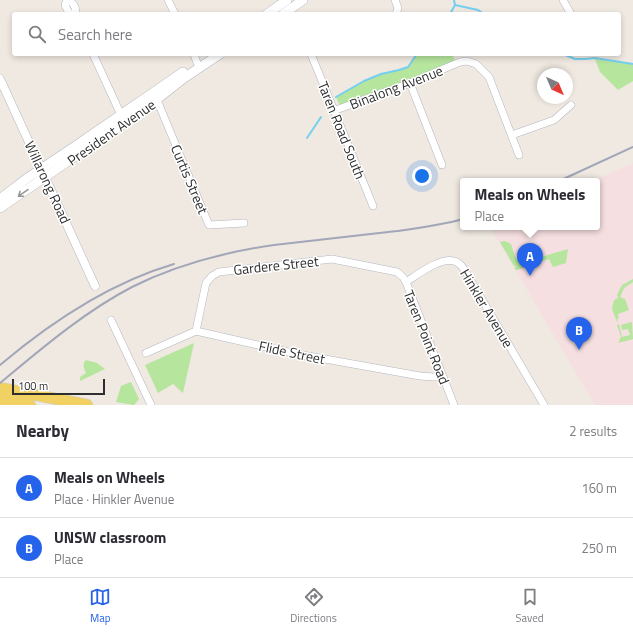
<!DOCTYPE html>
<meta charset="utf-8">
<style>
:root{--surface:#fff;--page:#f7f7f7;--text:#2b2b33;--muted:#7c7c81;--line:#e1e1e2;--accent:#2563eb}
body{margin:0;font-family:"Titillium Web",sans-serif;background:var(--page);color:var(--text)}
.compass{position:absolute;left:537px;top:68px;width:36px;height:36px;border-radius:50%;background:var(--surface);box-shadow:0 2px 6px #0003;rotate:136deg}
.scale{position:absolute;left:12px;bottom:10px;width:93px;box-sizing:border-box;padding-left:4px;border:2px solid #2e2e2e;border-top:0;font-size:11px;line-height:14px;white-space:nowrap;color:#2e2e2e;-webkit-text-stroke:3px #fff;paint-order:stroke}
.you{position:absolute;left:422px;top:176px;width:14px;height:14px;margin:-10px;border:3px solid #fff;border-radius:50%;background:#1a73e8;box-shadow:0 0 0 6px #1a73e833}
.badge{display:grid;place-items:center;width:26px;height:26px;border-radius:50%;background:var(--accent);color:#fff;font-size:13px;font-weight:700}
.pin{position:absolute;translate:-50% -33px;filter:drop-shadow(0 1px 2px #0008)}
.pin::after{content:'';position:absolute;top:21px;width:14px;height:12px;background:inherit;clip-path:polygon(0 0,100% 0,50% 100%)}
.popup{position:absolute;left:460px;top:178px;width:140px;height:52px;box-sizing:border-box;display:grid;place-content:center;border-radius:4px;background:var(--surface);filter:drop-shadow(0 1px 3px #0005);font-size:13px;white-space:nowrap;color:var(--muted)}
.popup b{font-size:15px;color:var(--text)}
.popup::after{content:'';position:absolute;left:50%;top:100%;margin-left:-8px;border:8px solid transparent;border-top-color:var(--surface)}
.list{margin:0;padding:0;list-style:none}
h2{display:flex;justify-content:space-between;align-items:center;height:52px;margin:0;padding:0 16px;font-size:17px}
h2 small{font-size:13px;font-weight:400;color:var(--muted)}
.list li{display:grid;grid-template-columns:26px 1fr auto;gap:12px;align-items:center;box-sizing:border-box;height:60px;padding:0 16px;border-top:1px solid var(--line)}
.list b{display:block;font-size:15px;white-space:nowrap}
.list p{margin:0;font-size:13px;white-space:nowrap;color:var(--muted)}
.list em{font-size:13px;font-style:normal;color:var(--muted)}
.icon{flex:none;width:22px;height:22px;fill:none;stroke:currentColor;stroke-width:2;stroke-linecap:round;stroke-linejoin:round}
.map{position:relative;flex:none;width:633px;height:405px;overflow:hidden}
.search{position:absolute;background:var(--surface);box-shadow:0 2px 6px #0003;left:12px;right:12px;top:12px;height:44px;display:flex;align-items:center;gap:10px;box-sizing:border-box;padding:0 14px;border-radius:4px;color:var(--muted);font-size:15px}
.sheet{height:172px;background:var(--surface)}
nav{display:flex;justify-content:space-around;align-items:center;box-sizing:border-box;height:56px;border-top:1px solid var(--line);background:var(--surface);font-size:11px;color:var(--muted)}
nav a{display:grid;justify-items:center;gap:2px}
nav .on{color:var(--accent)}
.map>svg:first-child{display:block}
</style>
<div class="map">
<svg width="633" height="405" viewBox="0 0 633 405">
<rect width="100%" height="100%" fill="#efe9e1"/>
<polygon fill="#f5dfe0" points="633,163 633,405 595,405 490,227 597,227 597,181 593,181"/>
<g fill="#b6e59e">
<polygon points="417,54 452,54 456,63 341,108 336,97 364,81 381,74 399,70 408,67"/>
<polygon points="595,59 633,64 633,81 618,90 600,72"/>
<polygon points="505,241 511,244 516,259 531,254 534,259 568,249 566,263 553,267 549,259 533,264 532,266 516,270 514,268 516,267 516,266 514,266 500,242"/>
<polygon points="633,279 633,282 624,288 620,297 625,299 629,310 618,314 619,318 617,319 618,322 617,322 612,309 614,300 618,298 617,295 622,285"/>
<polygon points="632,322 633,339 618,343 621,337 617,325 619,324 622,337 630,335 628,329 622,330 621,325"/>
<polygon points="194,343 183,393 173,384 158,393 145,365"/>
<path d="M86 360 97 363 105 369 80 381V377L86 373C84 369 82 363 86 360Z"/>
<polygon points="131,382 139,399 134,405 116,402 121,386"/>
</g>
<g fill="none" stroke-linecap="round" stroke-linejoin="round">
<g stroke="#75cff0" stroke-width="2">
<polyline points="455,5 478,10 484,14"/>
<polyline points="450,14 455,5 454,0"/>
<polyline points="563,54 575,59 585,59 595,58 633,64"/>
<polyline points="336,97 364,81 381,74 399,70 408,67 417,54"/>
<polyline points="307,138 321,117"/>
</g>
<defs>
<g id="minor">
<polyline points="67,0 65,5 69,13 71,14"/>
<path d="M69 0C74 4 77 8 75 14"/>
<polyline points="168,0 175,14"/>
<polyline points="395,0 398,8 396,14"/>
<polyline points="563,0 571,14"/>
<polyline points="93,54 121,115"/>
<polyline points="194,54 197,63"/>
<polyline points="311,54 373,206"/>
<polyline points="410,83 442,165"/>
<polyline points="157,100 209,225 244,223"/>
<polyline points="333,111 410,83 460,62 467,61 476,64 489,77 519,155"/>
<polyline points="512,135 554,120 571,105"/>
<path d="M406 282C417 275 440 257 454 261 460 262 464 269 467 274L544 405"/>
<polyline points="111,320 151,405"/>
<polyline points="196,331 206,283 212,276 219,272 332,259 397,272 403,277 406,282 454,405"/>
<polyline points="146,353 196,331 297,354 420,376 434,377 442,375"/>
</g>
<polyline id="tertiary" points="0,79 95,286"/>
<g id="secondary">
<polyline points="267,14 287,0"/>
<polyline points="283,14 303,0"/>
<polyline points="0,199 26,179 74,147 183,72"/>
<polyline points="0,208 147,107 184,78 220,54"/>
</g>
<g id="primary">
<polyline points="0,388 87,405"/>
<polyline points="0,399 30,405"/>
</g>
</defs>
<use href="#minor" stroke="#b4b7c1" stroke-width="8"/>
<use href="#tertiary" stroke="#b4b7c1" stroke-width="9"/>
<use href="#secondary" stroke="#b4b7c1" stroke-width="10"/>
<use href="#primary" stroke="#c9c9c9" stroke-width="12"/>
<use href="#minor" stroke="#fff" stroke-width="7"/>
<use href="#tertiary" stroke="#fff" stroke-width="8"/>
<use href="#secondary" stroke="#fff" stroke-width="9"/>
<use href="#primary" stroke="#f2d163" stroke-width="11"/>
<g stroke="#a3a6b8" stroke-width="2">
<polyline points="559,181 633,147"/>
<path d="M0 365C51 322 109 283 174 264"/>
<path d="M0 383C41 349 84 312 132 287 176 265 225 252 274 245 315 240 356 236 397 231 419 228 442 225 463 219"/>
</g>
</g>
<defs><path id="oneway-shaft" d="M-6 0H5M1.5-3L5.5 0L1.5 3" fill="none" stroke-width="1.6" stroke-linecap="round" stroke-linejoin="round"/></defs>
<use stroke="#969696" href="#oneway-shaft" transform="translate(23 193) rotate(145)"/>
<g text-anchor="middle" dominant-baseline="central" stroke-width="3" stroke-linejoin="round" paint-order="stroke">
<g font-size="14" fill="#2e2e2e" stroke="#fff">
<text transform="translate(396 87) rotate(-21)">Binalong Avenue</text>
<text transform="translate(342 130) rotate(68)">Taren Road South</text>
<text transform="translate(111 132) rotate(-35)">President Avenue</text>
<text transform="translate(190 179) rotate(67)">Curtis Street</text>
<text transform="translate(48 182) rotate(65)">Willarong Road</text>
<text transform="translate(276 265) rotate(-6)">Gardere Street</text>
<text transform="translate(487 308) rotate(59)">Hinkler Avenue</text>
<text transform="translate(427 337) rotate(68)">Taren Point Road</text>
<text transform="translate(292 352) rotate(12)">Flide Street</text>
</g>
</g>
</svg>
<svg class="compass" viewBox="-18 -18 36 36"><path d="M0-13l5 13h-10z" fill="#e53935"/><path d="M0 13l5-13h-10z" fill="#7c7c81"/></svg>
<div class="scale">100 m</div>
<div class="you"></div>
<div class="pin badge" style="left:530px;top:276px">A</div>
<div class="popup"><b>Meals on Wheels</b>Place</div>
<div class="pin badge" style="left:579px;top:350px">B</div>
<div class="search"><svg class="icon" aria-label="search" viewBox="0 0 24 24"><circle cx="10" cy="10" r="6"/><path d="M15 15l6 6"/></svg>Search here</div>
</div>
<section class="sheet">
<h2>Nearby<small>2 results</small></h2>
<ul class="list">
<li><span class="badge">A</span><div><b>Meals on Wheels</b><p>Place · Hinkler Avenue</p></div><em>160 m</em></li>
<li><span class="badge">B</span><div><b>UNSW classroom</b><p>Place</p></div><em>250 m</em></li>
</ul>
</section>
<nav>
<a class="on"><svg class="icon" aria-label="map" viewBox="0 0 24 24"><path d="M3 6l6-2 6 2 6-2v14l-6 2-6-2-6 2zM9 4v14M15 6v14"/></svg>Map</a>
<a><svg class="icon" aria-label="directions" viewBox="0 0 24 24"><path d="M12 3l9 9-9 9-9-9zM9 14v-3h6M13 9l2 2-2 2"/></svg>Directions</a>
<a><svg class="icon" aria-label="saved" viewBox="0 0 24 24"><path d="M7 4h10v16l-5-4-5 4z"/></svg>Saved</a>
</nav>
